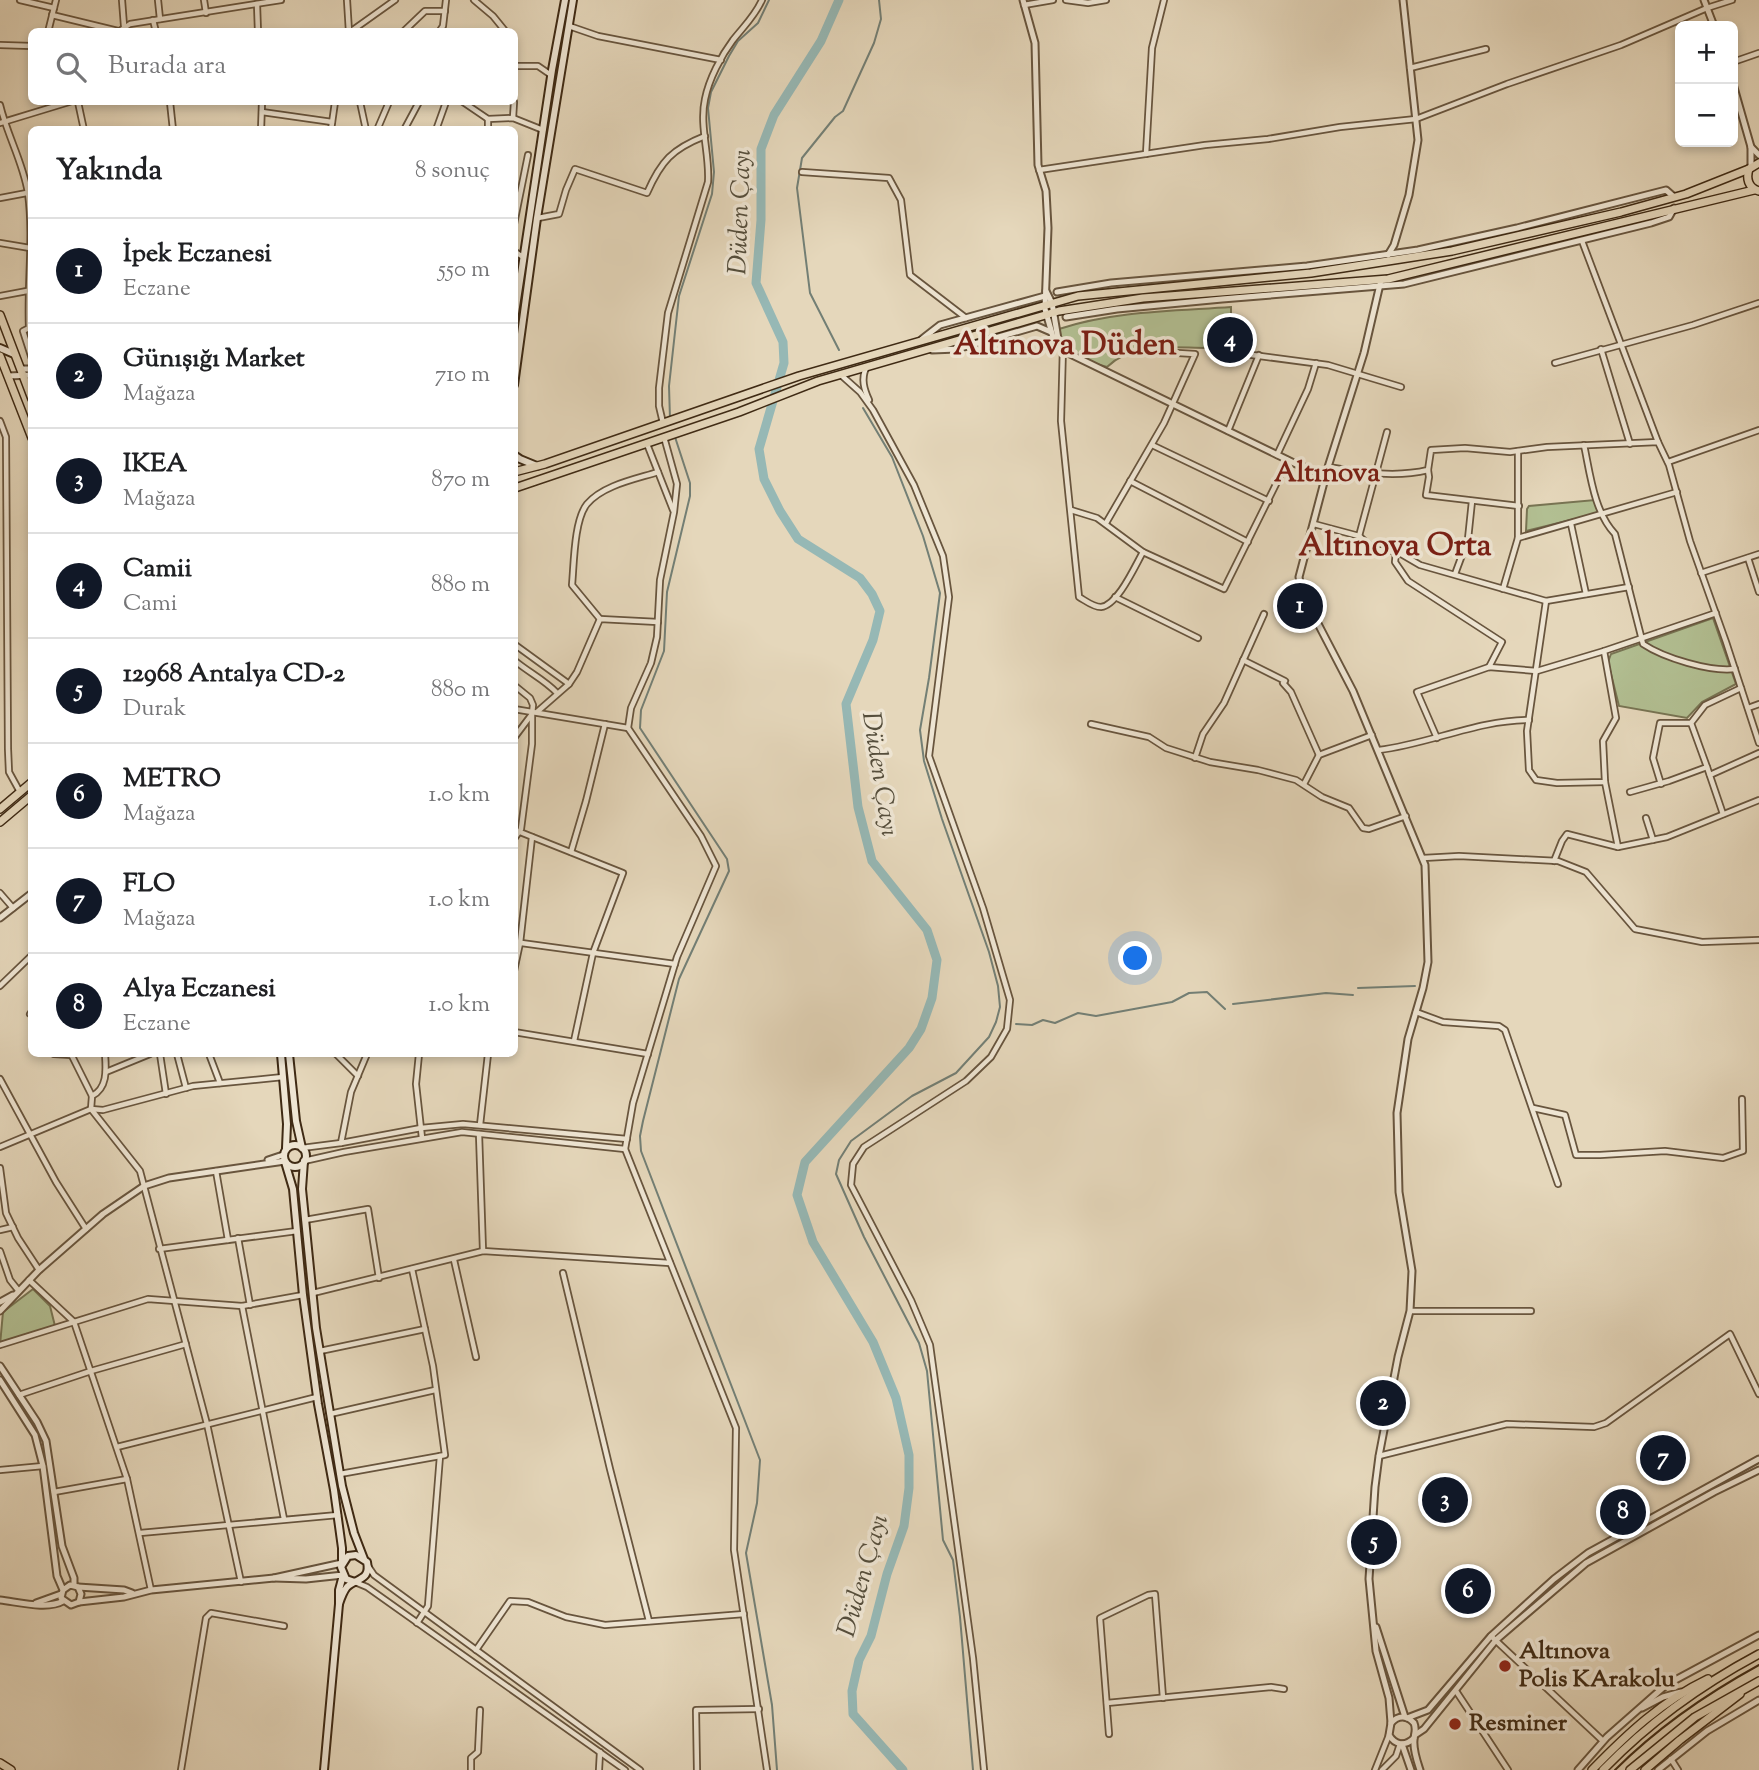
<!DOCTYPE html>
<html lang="tr">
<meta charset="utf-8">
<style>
:root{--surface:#fff;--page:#f6f6f6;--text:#202124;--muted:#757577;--line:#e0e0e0;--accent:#111827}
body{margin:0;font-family:"Sorts Mill Goudy",serif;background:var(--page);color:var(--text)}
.controls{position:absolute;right:21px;top:21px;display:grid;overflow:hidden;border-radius:10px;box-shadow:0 4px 10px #0003}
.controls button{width:63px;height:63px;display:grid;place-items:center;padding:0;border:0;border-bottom:2px solid var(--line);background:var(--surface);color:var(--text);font:35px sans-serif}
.you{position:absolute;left:1136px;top:959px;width:24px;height:24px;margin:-18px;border:5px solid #fff;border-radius:50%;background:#1a73e8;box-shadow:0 0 0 10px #1a73e833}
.badge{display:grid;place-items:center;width:46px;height:46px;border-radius:50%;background:var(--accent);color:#fff;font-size:23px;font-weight:700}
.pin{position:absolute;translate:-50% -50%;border:4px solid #fff;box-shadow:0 2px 7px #0006}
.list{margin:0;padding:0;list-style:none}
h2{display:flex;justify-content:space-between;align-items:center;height:91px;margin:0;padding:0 28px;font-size:30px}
h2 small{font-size:23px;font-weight:400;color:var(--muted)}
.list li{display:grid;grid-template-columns:46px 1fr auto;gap:21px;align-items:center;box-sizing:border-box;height:105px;padding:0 28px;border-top:2px solid var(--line)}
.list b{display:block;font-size:26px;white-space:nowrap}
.list p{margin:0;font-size:23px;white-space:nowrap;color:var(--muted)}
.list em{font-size:23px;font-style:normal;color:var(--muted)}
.icon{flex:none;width:38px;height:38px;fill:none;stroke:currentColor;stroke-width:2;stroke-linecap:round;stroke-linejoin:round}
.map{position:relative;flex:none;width:1759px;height:1770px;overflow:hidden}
.search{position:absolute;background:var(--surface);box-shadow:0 4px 10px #0003;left:28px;top:28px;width:490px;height:77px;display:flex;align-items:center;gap:18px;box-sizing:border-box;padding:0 24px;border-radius:10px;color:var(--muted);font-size:26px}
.panel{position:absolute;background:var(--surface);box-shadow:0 4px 10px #0003;left:28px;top:126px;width:490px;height:931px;border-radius:10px}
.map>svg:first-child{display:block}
</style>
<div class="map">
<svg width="1759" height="1770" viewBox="0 0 1759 1770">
<rect width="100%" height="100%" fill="#e5d7bb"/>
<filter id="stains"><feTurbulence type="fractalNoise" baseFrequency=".00286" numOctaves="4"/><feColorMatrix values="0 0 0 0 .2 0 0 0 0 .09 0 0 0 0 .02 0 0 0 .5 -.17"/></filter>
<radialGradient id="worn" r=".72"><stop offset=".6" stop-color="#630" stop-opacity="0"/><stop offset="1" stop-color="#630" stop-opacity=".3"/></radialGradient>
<g fill="#b2bf92" stroke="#787453" stroke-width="2">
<path d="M1231 307V318L1212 324 1215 348C1177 349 1136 339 1107 367 1086 362 1062 352 1059 329 1113 311 1174 311 1231 307Z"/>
<polygon points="1595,500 1599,513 1526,531 1527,509 1529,506"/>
<polygon points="1713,618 1736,684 1702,702 1687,718 1619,706 1608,662 1611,654"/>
<polygon points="33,1289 50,1306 55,1326 0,1345 3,1312"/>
</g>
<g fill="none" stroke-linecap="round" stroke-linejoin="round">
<g stroke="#737f75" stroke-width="2">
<polyline points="839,350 810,293 797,188 802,158 835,117 843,111 874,43 881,19 879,0"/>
<polyline points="863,408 892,457 923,536 940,593 929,678 920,730 924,761 942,819 989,952 998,986 1000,1007 996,1022 989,1037 956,1073 912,1096 851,1141 839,1160 836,1174 864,1237 919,1343 927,1371 943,1540 953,1560 960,1617 973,1770"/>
<polyline points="670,419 669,386 679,296 712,194 714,172 708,108 711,92 729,56 738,41 758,23 769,0"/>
<polyline points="675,437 690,483 690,496 667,592 664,651 641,710 640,728 727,859 729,871 679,979 643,1121 640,1136 641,1151 760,1460 757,1503 746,1553 772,1705 777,1770"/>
<polyline points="1358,988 1415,986"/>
<polyline points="1233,1004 1326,993 1353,995"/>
<polyline points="1016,1024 1032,1025 1043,1020 1055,1023 1078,1013 1096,1016 1172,1002 1189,993 1207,992 1225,1009"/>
</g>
<polyline stroke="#96b8b5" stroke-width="9" points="839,0 821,41 774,115 761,149 761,220 756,283 783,342 784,363 759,449 764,479 780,511 798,539 860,578 872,594 880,611 873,640 846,704 858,807 872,861 927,930 937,960 932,998 921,1029 909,1048 805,1162 797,1195 813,1242 873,1342 896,1398 909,1455 909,1488 904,1526 887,1574 871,1636 859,1660 852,1691 853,1714 903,1770"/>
<defs>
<g id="minor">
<polyline points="20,0 54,8"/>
<polyline points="122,0 124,26"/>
<polyline points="158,0 160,19"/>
<polyline points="204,0 206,13"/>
<polyline points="347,0 349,32"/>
<polyline points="474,0 493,16 506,32"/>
<polyline points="1066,0 1088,3 1106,0"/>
<polyline points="257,4 258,32"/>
<polyline points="1024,5 1053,0"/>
<polyline points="52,15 118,31"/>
<polyline points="153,20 156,32"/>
<polyline points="569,26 598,36 721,60"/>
<polyline points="48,32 56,0"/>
<polyline points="118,32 130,24 281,0"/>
<polyline points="350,32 395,0"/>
<polyline points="403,32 425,11 445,11"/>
<polyline points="439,32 443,26 446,0"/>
<polyline points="0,45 32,46"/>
<polyline points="1733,62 1759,53"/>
<polyline points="514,66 538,66 551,75"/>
<polyline points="1410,68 1486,49"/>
<polyline points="78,102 84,130"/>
<polyline points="170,102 173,130"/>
<polyline points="360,102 366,130"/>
<polyline points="463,102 488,119 513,118 543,130"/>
<path d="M0 105C7 135 23 162 28 193 34 238 27 283 29 328L23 331 32 359"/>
<polyline points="262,112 332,122"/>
<polyline points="513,118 514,102"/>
<polyline points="488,119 488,130"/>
<polyline points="0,123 69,102"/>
<polyline points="261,130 262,102"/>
<polyline points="331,130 335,102"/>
<polyline points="377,130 389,102"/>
<polyline points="404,130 419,102"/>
<polyline points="436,130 446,102"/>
<polyline points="1146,154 1152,48 1164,0"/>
<polyline points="1039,170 1205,145 1268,139 1340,127 1416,119 1507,84 1621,45 1707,8 1732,0"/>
<polyline points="802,172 889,178 901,200 910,275 966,318"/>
<polyline points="0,198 32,192"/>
<path d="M538 218 559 214 566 190 575 169 647 193C661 161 672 149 705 136"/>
<polyline points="514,224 528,155"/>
<polyline points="1582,241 1658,442"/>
<polyline points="0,243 30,248"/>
<polyline points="514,251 523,257"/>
<polyline points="0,296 27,291"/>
<path d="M1063 346 1061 421 1079 597C1086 601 1093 607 1101 607 1118 605 1135 566 1143 552"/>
<polyline points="1601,349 1630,444"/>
<polyline points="1237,353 1328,365 1401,387"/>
<polyline points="1555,363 1693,325 1759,303"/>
<path d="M866 368C861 379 864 389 869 400"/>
<polyline points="841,375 860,392 873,410 914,485 943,556 949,597 929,756 983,908 1010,1000 1007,1029 991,1057 966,1081 864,1147 853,1164 851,1185 911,1300 930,1345 973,1658 984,1770"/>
<polyline points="0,421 6,437 8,749 9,772 20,792"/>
<path d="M663 423 659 406V388L668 313 708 182C710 155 699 126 705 99 709 79 721 56 733 40 744 26 755 16 762 0"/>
<polyline points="1228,431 1259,355"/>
<polyline points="664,437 677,484 674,512 660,580 657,637 651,663 631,708 628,728 701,836 716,866 677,957 633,1103 625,1149 736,1428 734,1550 767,1770"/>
<polyline points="647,444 673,510"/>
<polyline points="1152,445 1269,501"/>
<path d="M1584 445C1590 473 1594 512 1615 534L1643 644C1664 658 1710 672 1735 669"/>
<polyline points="1277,455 1308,389 1316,363"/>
<polyline points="1668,462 1759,430"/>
<path d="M1328 467C1360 472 1395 478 1428 470L1431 450 1465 448 1510 452 1547 447 1658 442 1669 465 1690 541 1726 642 1759 743"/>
<polyline points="1428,470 1429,477 1426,495 1519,506"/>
<polyline points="1130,481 1248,542"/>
<polyline points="1071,510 1097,518 1143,552 1224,589 1288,460"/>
<polyline points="1106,523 1164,423 1195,354 1144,351"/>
<polyline points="1314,524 1359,536 1375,550 1396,551 1420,565 1546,601 1629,587"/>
<polyline points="1571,524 1586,594"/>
<polyline points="1359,536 1387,432"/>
<polyline points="1518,538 1677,492"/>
<polyline points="1396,551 1395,562 1408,581 1502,642 1489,667"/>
<polyline points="1748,558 1759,592"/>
<polyline points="1701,573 1759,554"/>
<polyline points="1455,574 1468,539 1472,501"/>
<polyline points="1503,589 1518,538 1518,451"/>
<polyline points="1115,597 1198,638"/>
<polyline points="1546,601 1527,731 1529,770 1536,780 1557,783 1605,782 1603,741 1616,718 1604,651 1716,613"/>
<path d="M600 619 572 585C574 564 574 520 587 504 603 485 636 479 658 472"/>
<polyline points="514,644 569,684"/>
<path d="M514 660C528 672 545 680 557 693"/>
<polyline points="1243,660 1285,681"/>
<polyline points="1283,683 1291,692 1319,755"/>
<polyline points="514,685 530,698 533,705 532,714 514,738"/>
<polyline points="1748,708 1759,704"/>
<polyline points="514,709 628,728"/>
<polyline points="537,712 569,684 577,672 600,619 658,622"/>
<polyline points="1091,724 1149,737 1166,748 1210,762 1258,770 1296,780 1322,797 1349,808 1363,828 1369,829 1406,816"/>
<polyline points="1437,738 1417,692 1489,667 1537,671 1604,651"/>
<path d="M1379 750C1429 744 1478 720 1529 720"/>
<polyline points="1195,758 1203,734 1224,703 1264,614"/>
<polyline points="1707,767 1723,814"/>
<polyline points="1710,775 1759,753"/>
<polyline points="1605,782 1618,847"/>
<polyline points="1304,784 1319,755 1372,735"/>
<polyline points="1661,784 1653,758 1660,723 1691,723"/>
<polyline points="1630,792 1669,781 1707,767 1691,723 1705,705 1741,688"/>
<polyline points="1646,818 1653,840"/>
<polyline points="520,832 623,873 593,953 574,1041"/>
<polyline points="514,839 521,829 532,744 532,714"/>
<polyline points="571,852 586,801 605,724"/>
<polyline points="1423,858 1459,856 1558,861 1586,872 1635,929 1702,942 1759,940"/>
<polyline points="1554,861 1562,841 1567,834 1618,847 1667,837 1759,800"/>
<polyline points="0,893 13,908"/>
<polyline points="514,942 675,964"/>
<polyline points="514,971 520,943 532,837"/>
<polyline points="0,986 32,955"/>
<polyline points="1416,1012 1443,1022 1499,1026 1505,1030 1558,1184"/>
<polyline points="30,1014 32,1015"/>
<polyline points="514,1032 648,1054"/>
<polyline points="54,1054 71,1055"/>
<polyline points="71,1054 92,1096"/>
<path d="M105 1054C106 1069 108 1088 92 1096L91 1109 140 1171 207 1424 241 1582"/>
<polyline points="160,1054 166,1094"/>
<polyline points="177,1054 186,1088"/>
<polyline points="209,1054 220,1083"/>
<polyline points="336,1054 358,1076"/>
<polyline points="419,1054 416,1084 422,1138"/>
<polyline points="106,1072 150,1054"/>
<polyline points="0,1079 56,1182 86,1229"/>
<polyline points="1533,1108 1565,1115 1576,1155 1600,1155 1665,1151 1723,1158 1743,1151 1742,1099"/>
<polyline points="480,1125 488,1054"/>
<polyline points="479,1134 483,1251"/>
<polyline points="341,1143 351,1092 367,1054"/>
<polyline points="0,1147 91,1109 103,1110 193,1086 283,1077"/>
<polyline points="302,1148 341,1143 421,1128 463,1124 627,1139"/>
<polyline points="304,1161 344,1152 462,1132 625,1149"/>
<polyline points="0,1168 6,1213 18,1238 39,1270"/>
<polyline points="216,1171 228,1240"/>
<polyline points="305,1220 368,1209 379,1278"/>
<polyline points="0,1230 13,1227"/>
<polyline points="238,1238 250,1305"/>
<polyline points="159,1249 297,1231"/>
<polyline points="0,1251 10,1280 18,1290"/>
<polyline points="454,1260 476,1357"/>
<polyline points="412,1269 433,1366 445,1455 440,1456 428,1606 417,1623"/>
<polyline points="563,1273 610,1469 649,1621"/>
<polyline points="29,1280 74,1322 127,1479 151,1590"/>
<polyline points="313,1293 483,1251 670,1263"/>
<polyline points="242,1306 284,1519"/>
<polyline points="1410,1311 1531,1311"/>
<polyline points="0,1345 148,1299 242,1306 303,1295"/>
<polyline points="320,1351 425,1329"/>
<polyline points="19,1395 91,1371 186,1344"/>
<polyline points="330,1414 435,1390"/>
<polyline points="117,1447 317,1397"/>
<polyline points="1379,1456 1507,1424 1594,1427 1606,1423 1730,1334 1759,1394"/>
<polyline points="0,1470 43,1466"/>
<polyline points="340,1474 440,1456"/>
<polyline points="54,1492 127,1479"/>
<polyline points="140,1533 338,1515"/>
<polyline points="368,1566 374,1575 640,1770"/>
<polyline points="355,1582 367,1587 625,1770"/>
<polyline points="1491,1636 1603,1741"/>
<polyline points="476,1650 510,1601 528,1602 566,1617 605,1625 744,1614"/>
<polyline points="1456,1691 1508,1770"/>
<polyline points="1107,1703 1271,1687 1284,1689"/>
<polyline points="1109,1734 1100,1618 1148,1595 1155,1594 1163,1698"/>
<polyline points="1671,1759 1678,1770"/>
<polyline points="181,1770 206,1618 211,1613 284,1626"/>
<polyline points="471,1770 471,1758 478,1752 480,1710"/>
<polyline points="599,1770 600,1752"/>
<polyline points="697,1770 696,1710 759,1709"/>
<polyline points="1375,1770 1389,1735"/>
<polyline points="1382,1770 1396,1756 1400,1744"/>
</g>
<g id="tertiary">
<polyline points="1023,0 1035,43 1038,165 1046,191 1048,228 1045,309 1053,337 1058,339 1070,354 1296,464 1326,475"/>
<polyline points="1704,0 1714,26"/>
<polyline points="1733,84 1751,147 1751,167"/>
<polyline points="1751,147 1759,155"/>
<polyline points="1388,255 1394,245 1409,195 1418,140 1403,0"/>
<path d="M1381 280 1364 353 1328 467 1299 577 1302 593 1353 691 1425 865 1428 962 1423 988 1408 1039 1397 1113 1399 1192 1412 1271 1410 1311 1398 1357 1379 1456 1375 1487 1369 1579 1376 1651 1389 1698 1391 1723 1389 1735C1395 1745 1405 1747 1414 1738"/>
<polyline points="1046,291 1052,303 1058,339"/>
<polyline points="1057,292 1111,283 1307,266 1418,250 1517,228 1666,190 1674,197"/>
<polyline points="1066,317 1117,309 1222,299 1404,284 1651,223 1669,217 1674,208"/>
<polyline points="922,339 940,325 1045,296"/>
<polyline points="932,350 957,349 1037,326 1051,332"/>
<polyline points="21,369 32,369"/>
<polyline points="8,376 32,375"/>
<polyline points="0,918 32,893"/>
<polyline points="268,1160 283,1155"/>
<polyline points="0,1302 13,1295"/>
<polyline points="0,1311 39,1270 103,1214 144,1186 169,1178 285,1161"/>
<polyline points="0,1366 37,1422 46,1441 62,1546 74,1578 74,1585"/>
<polyline points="0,1380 35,1435 43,1466 57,1576 63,1590 61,1598 71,1605 79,1602 81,1594 78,1587 70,1585 63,1590"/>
<polyline points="342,1563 274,1578 306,1579 343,1575"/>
<polyline points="78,1587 124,1590 132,1593"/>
<path d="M0 1600C18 1602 48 1610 63 1601"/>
<polyline points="79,1602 124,1597 151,1590 274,1578"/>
<polyline points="36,1603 61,1594"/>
<polyline points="1376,1627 1405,1717"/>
<polyline points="1642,1708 1663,1697 1681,1692"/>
<polyline points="1407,1718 1428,1710 1491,1636 1554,1579 1588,1553 1759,1459"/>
<path d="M1391 1723C1398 1715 1407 1715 1414 1723 1417 1730 1414 1733 1414 1740 1413 1750 1417 1761 1420 1770"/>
<polyline points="1415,1735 1424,1729 1496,1640 1586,1563 1714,1492 1759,1470"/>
<polyline points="1402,1744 1411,1770"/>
<polyline points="1578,1770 1607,1737 1666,1685 1759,1635"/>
<polyline points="1658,1770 1707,1731 1759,1700"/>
</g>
<g id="secondary">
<polyline points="514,320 552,70 565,0"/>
<polyline points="0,348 14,354"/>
<polyline points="514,385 537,218 573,0"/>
<polyline points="514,455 520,459 537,466"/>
<polyline points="281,1054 287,1124 286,1148"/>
<polyline points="289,1054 296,1121 302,1148"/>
<circle cx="295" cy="1156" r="11"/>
<polyline points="304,1161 302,1189 316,1328 342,1486 354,1533 364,1559"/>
<polyline points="285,1162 293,1189 303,1295 318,1404 334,1490 342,1548 342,1563"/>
<path d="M343 1575 339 1590V1604C341 1598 343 1592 347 1587 357 1578 371 1580 367 1562L356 1555 348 1556 341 1567 346 1579 355 1582"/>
<polyline points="324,1770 339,1604"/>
</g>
<g id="primary">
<path d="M1759 163 1749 169C1746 178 1748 188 1759 191"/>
<polyline points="0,315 32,399"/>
<polyline points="0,356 32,438"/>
<polyline points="514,472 545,464 799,376 1078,296 1311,273 1452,251 1621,212 1686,194 1749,169"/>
<polyline points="515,488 739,412 818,381 1059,311 1143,298 1388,279 1754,190"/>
<polyline points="0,809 32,782"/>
<polyline points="0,822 32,795"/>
</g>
<g id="trunk">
<polyline points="0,1763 11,1770"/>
<path d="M1592 1770C1627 1734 1662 1701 1708 1679"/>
<path d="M1603 1770C1648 1723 1701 1685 1759 1654"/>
<polyline points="1630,1770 1695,1717 1759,1681"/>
<polyline points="1645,1770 1680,1740 1740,1694"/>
</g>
</defs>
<use href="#minor" stroke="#68553e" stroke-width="8"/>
<use href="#tertiary" stroke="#68553e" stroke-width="9"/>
<use href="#secondary" stroke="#3f2a14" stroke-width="10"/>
<use href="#primary" stroke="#3f2a14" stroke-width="10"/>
<use href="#trunk" stroke="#3f2a14" stroke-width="10"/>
<use href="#minor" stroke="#eee5d3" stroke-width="4.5"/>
<use href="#tertiary" stroke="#eee5d3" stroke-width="5"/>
<use href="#secondary" stroke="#eee5d3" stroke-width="6"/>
<use href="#primary" stroke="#e5d7bb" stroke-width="7"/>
<use href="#trunk" stroke="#e5d7bb" stroke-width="7"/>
<path stroke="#3f2a14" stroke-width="2" d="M1615 1770C1658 1727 1706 1694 1759 1665"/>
</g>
<g fill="#8f2418" stroke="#eee5d3" stroke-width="2.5">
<circle cx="1505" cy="1666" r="7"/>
<circle cx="1455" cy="1724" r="7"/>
</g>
<g text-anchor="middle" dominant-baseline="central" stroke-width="7" stroke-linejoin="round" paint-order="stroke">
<g font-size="24" font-weight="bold" fill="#3f2a14" stroke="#eee5d3" text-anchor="start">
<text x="1519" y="1652">Altınova<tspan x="1519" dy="28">Polis KArakolu</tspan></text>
<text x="1469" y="1724">Resminer</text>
</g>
<g font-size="26" font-style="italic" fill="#554e3c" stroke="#eee5d3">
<text transform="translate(741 212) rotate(-88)">Düden Çayı</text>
<text transform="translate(879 774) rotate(81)">Düden Çayı</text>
<text transform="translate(864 1576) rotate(-74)">Düden Çayı</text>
</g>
<g font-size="28" font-weight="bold" fill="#7a1f14" stroke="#eee5d3">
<text x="1327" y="474">Altınova</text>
</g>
<g font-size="32" font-weight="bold" fill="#7a1f14" stroke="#eee5d3">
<text x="1065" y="346">Altınova Düden</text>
<text x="1395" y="547">Altınova Orta</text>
</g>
</g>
<rect width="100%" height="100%" filter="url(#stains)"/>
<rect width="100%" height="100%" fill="url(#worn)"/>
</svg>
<div class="controls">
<button>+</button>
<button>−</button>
</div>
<div class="you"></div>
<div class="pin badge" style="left:1300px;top:606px">1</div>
<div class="pin badge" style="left:1383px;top:1403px">2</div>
<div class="pin badge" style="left:1445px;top:1500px">3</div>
<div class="pin badge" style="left:1230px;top:340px">4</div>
<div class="pin badge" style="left:1374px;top:1542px">5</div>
<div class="pin badge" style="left:1468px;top:1591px">6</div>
<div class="pin badge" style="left:1663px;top:1458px">7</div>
<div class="pin badge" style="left:1623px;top:1512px">8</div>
<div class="search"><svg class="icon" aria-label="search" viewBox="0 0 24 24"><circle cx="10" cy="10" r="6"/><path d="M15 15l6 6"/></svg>Burada ara</div>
<section class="panel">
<h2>Yakında<small>8 sonuç</small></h2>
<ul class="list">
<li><span class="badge">1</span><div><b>İpek Eczanesi</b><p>Eczane</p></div><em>550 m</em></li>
<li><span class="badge">2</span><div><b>Günışığı Market</b><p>Mağaza</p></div><em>710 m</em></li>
<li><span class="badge">3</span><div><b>IKEA</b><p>Mağaza</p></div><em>870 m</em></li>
<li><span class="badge">4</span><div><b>Camii</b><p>Cami</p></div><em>880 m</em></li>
<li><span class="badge">5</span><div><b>12968 Antalya CD-2</b><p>Durak</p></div><em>880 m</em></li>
<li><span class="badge">6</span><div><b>METRO</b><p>Mağaza</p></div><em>1.0 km</em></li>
<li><span class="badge">7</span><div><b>FLO</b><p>Mağaza</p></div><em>1.0 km</em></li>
<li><span class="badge">8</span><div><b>Alya Eczanesi</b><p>Eczane</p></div><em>1.0 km</em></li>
</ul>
</section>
</div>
